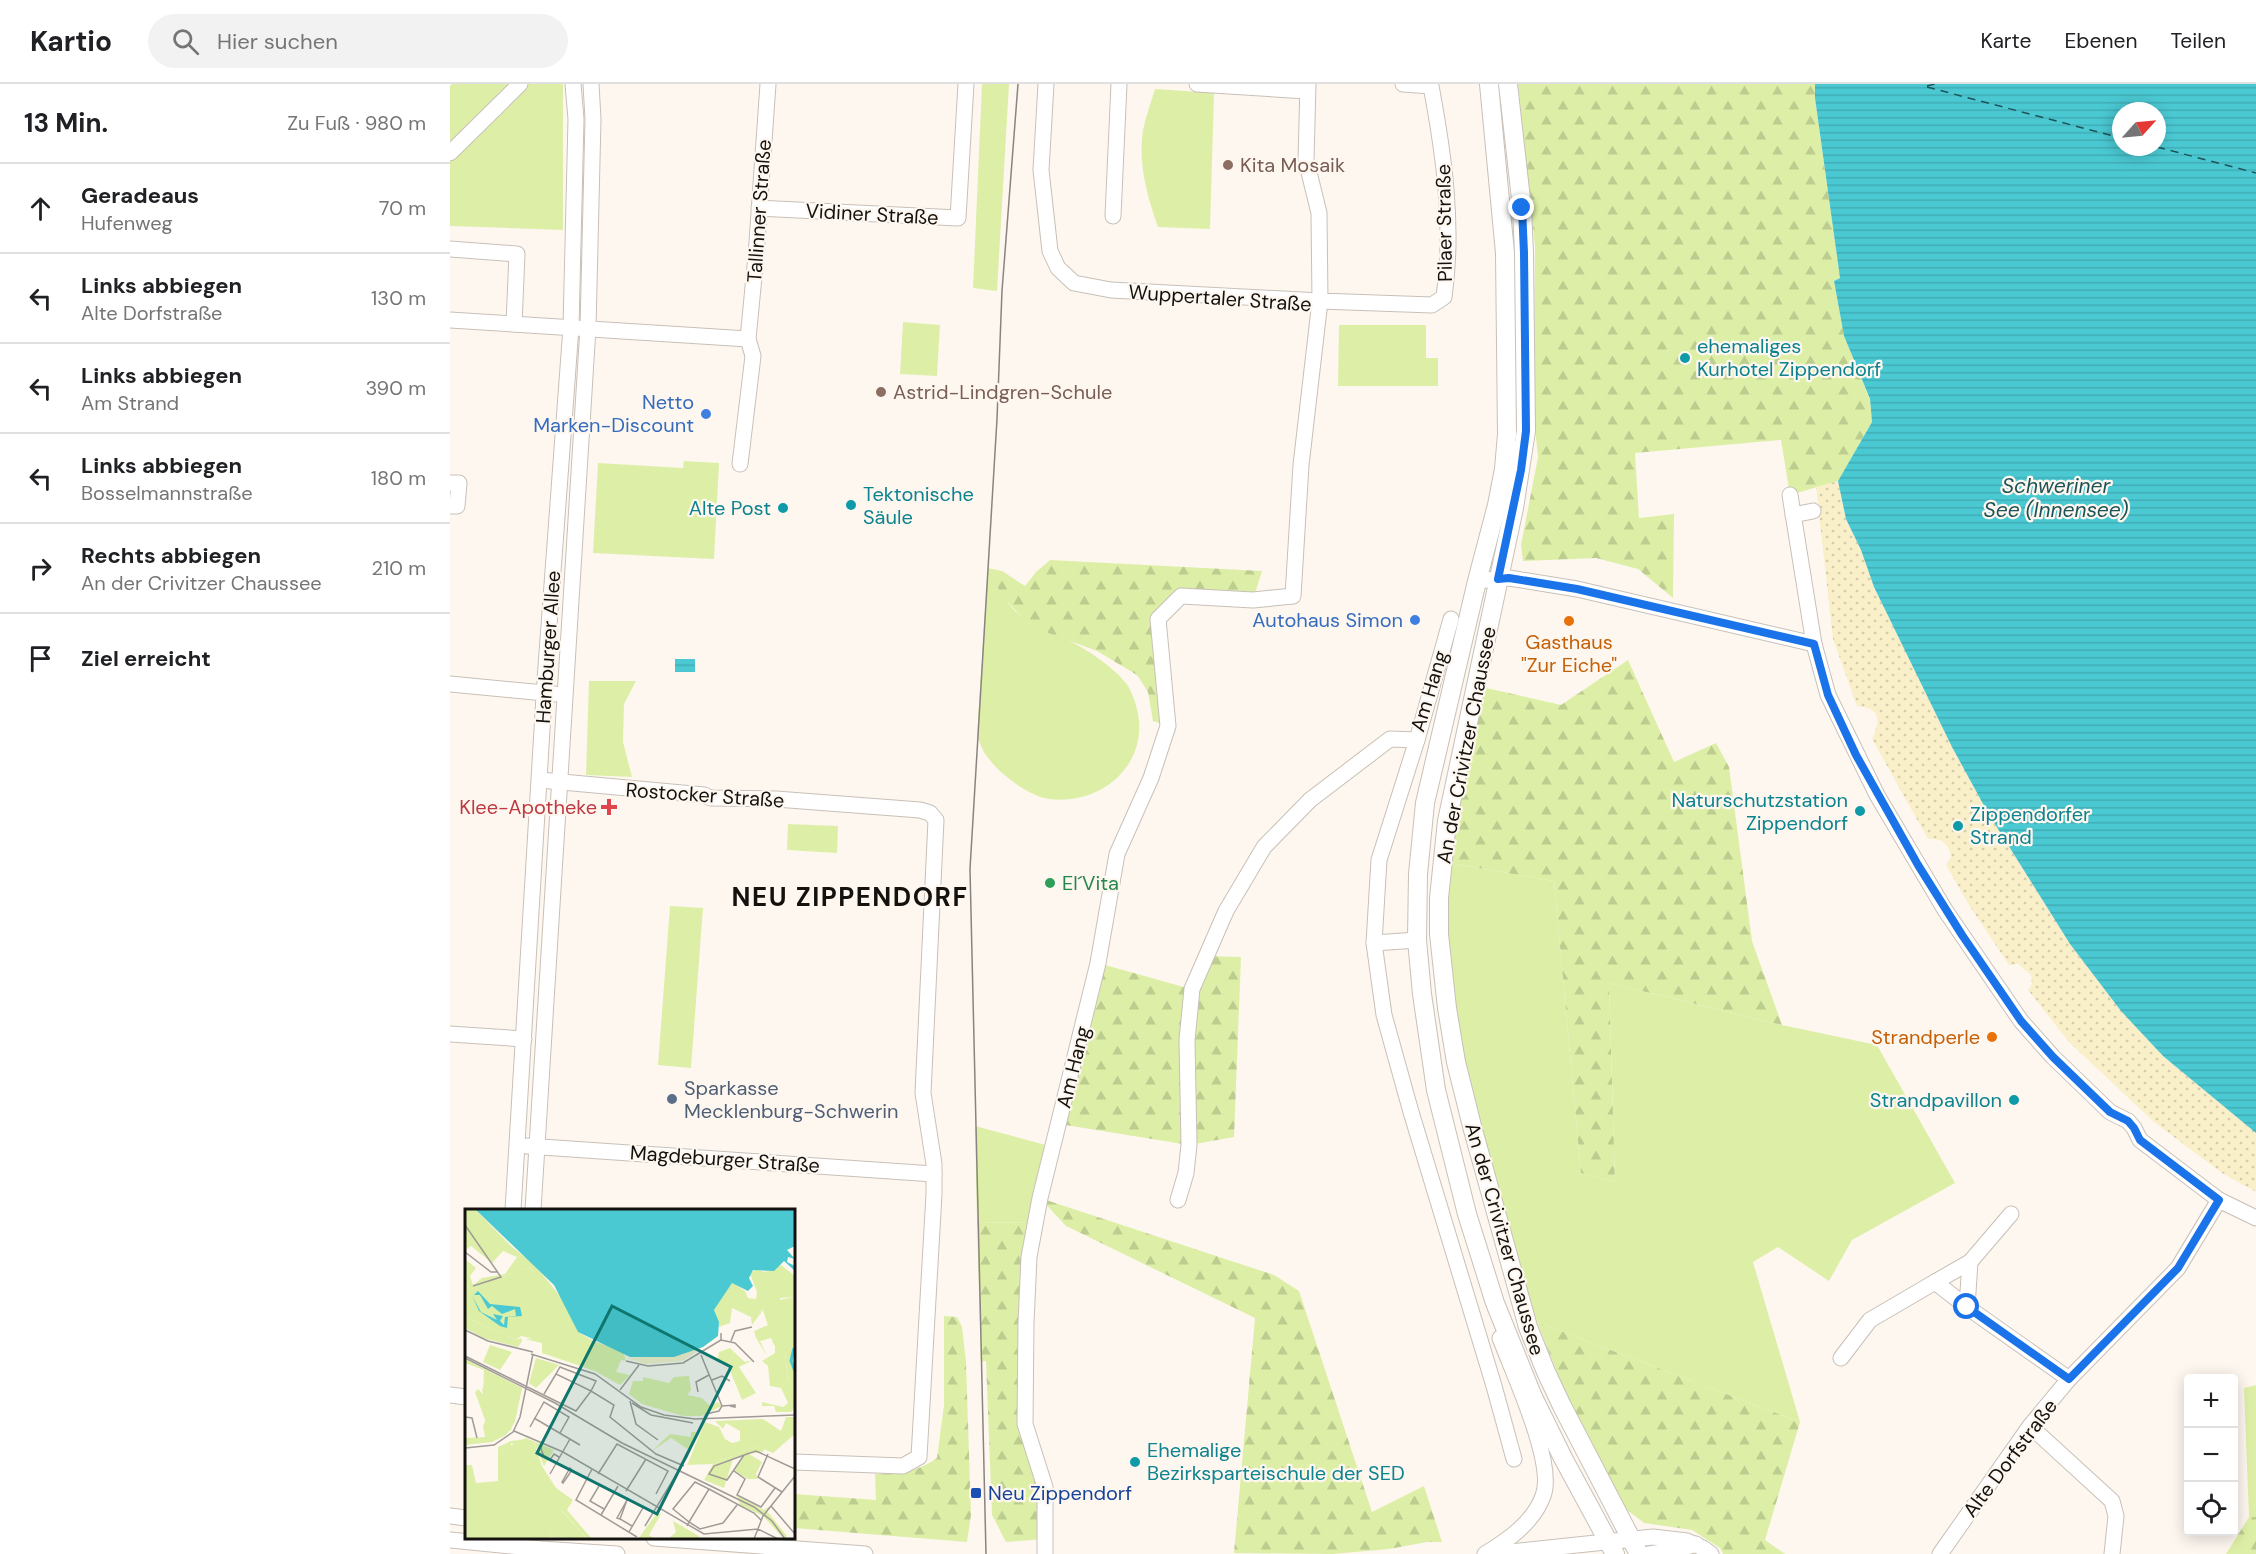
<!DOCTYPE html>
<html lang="de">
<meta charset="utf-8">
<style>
:root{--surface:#fff;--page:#f2f2f2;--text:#202124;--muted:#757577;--line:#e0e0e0}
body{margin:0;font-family:"DM Sans",sans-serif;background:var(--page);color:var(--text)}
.controls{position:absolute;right:18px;bottom:18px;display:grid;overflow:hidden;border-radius:6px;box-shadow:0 3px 15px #0003}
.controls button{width:54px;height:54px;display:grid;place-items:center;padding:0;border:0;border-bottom:2px solid var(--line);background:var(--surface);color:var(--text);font:30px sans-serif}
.compass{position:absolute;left:1662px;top:18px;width:54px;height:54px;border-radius:50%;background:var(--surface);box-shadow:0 3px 15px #0003;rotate:63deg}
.stop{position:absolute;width:18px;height:18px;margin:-14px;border:4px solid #1a73e8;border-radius:50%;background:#fff}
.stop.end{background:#1a73e8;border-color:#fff;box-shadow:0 2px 6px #0008}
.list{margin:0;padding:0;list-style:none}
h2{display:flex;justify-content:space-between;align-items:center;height:78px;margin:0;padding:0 24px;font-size:26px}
h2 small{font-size:20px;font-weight:400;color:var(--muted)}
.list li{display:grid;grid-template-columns:39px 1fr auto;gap:18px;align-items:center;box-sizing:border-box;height:90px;padding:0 24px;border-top:2px solid var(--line)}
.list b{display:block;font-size:22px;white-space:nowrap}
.list p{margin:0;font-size:20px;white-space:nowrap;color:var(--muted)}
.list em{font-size:20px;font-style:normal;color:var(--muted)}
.icon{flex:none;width:33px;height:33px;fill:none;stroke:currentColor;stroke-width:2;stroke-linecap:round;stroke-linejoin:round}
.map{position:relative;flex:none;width:1806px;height:1470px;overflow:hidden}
header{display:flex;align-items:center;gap:36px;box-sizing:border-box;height:84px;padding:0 30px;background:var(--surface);border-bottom:2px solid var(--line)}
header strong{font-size:28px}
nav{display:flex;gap:33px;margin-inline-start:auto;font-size:21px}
.search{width:420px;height:54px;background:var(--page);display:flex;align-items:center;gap:15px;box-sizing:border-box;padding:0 21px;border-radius:33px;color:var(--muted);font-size:22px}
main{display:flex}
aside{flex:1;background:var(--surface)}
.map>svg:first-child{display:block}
</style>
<header>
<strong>Kartio</strong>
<div class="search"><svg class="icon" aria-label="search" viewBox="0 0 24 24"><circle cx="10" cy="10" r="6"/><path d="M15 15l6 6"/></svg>Hier suchen</div>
<nav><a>Karte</a><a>Ebenen</a><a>Teilen</a></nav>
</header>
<main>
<aside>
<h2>13 Min.<small>Zu Fuß · 980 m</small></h2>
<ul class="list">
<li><svg class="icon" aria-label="ahead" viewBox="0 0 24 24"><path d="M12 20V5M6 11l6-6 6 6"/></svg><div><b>Geradeaus</b><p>Hufenweg</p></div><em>70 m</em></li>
<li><svg class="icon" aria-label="left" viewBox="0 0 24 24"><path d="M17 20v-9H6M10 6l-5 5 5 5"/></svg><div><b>Links abbiegen</b><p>Alte Dorfstraße</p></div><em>130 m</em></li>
<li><svg class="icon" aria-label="left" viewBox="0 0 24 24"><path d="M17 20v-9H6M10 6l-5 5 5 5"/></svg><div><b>Links abbiegen</b><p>Am Strand</p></div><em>390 m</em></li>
<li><svg class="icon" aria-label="left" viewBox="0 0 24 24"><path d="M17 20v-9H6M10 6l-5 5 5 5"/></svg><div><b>Links abbiegen</b><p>Bosselmannstraße</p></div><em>180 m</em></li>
<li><svg class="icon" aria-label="right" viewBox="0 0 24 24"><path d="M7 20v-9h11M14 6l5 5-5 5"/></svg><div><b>Rechts abbiegen</b><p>An der Crivitzer Chaussee</p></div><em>210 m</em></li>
<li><svg class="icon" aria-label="arrive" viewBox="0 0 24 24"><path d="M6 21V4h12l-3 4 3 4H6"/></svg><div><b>Ziel erreicht</b></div></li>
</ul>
</aside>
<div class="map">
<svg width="1806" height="1470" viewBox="0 0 1806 1470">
<defs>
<pattern id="forest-firs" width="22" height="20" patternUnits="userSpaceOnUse" patternTransform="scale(1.5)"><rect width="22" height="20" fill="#ddefa7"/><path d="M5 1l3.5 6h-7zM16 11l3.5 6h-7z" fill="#bdcc8f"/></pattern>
<pattern id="sand-dots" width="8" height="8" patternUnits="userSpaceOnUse" patternTransform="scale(1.5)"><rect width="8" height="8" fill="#f9efc9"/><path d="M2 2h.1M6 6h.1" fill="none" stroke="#d5ccab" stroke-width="1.8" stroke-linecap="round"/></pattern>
<pattern id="water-rules" width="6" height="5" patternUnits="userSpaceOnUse" patternTransform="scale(1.5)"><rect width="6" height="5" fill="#4bc9d3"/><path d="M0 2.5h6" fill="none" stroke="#41acb4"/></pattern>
</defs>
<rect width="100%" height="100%" fill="#fef7f0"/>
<g fill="#ddefa7">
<polygon points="2,0 113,0 113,146 0,142 0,2"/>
<polygon points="532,0 559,0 547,207 523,204"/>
<path d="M705 5 764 9 760 145 708 143C697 111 688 80 693 46 696 32 701 18 705 5Z"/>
<polygon points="453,238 490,241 487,292 450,290"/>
<polygon points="889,241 976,241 976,274 988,274 988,302 888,302"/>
<polygon points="234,377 269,379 264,475 143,469 148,379 233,384"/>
<path d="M538 484C548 503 558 523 575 536 587 546 602 549 616 555 635 564 667 585 678 602 684 612 688 626 689 637 693 687 647 721 599 715 579 712 551 691 539 675 533 669 530 659 527 651Z"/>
<polygon points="139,597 186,597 174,620 173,658 182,693 136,691"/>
<polygon points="338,740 388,742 387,769 337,766"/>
<polygon points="999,779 1104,797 1131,1089 1165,1098 1159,899 1332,941 1427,961 1505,1099 1402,1156 1379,1197 1328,1163 1303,1178 1350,1338 1087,1238 1063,1165 1013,976 1004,921 997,852"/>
<polygon points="220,822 253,824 241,984 208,981"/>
<polygon points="525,1042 603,1063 585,1138 527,1139"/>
<polygon points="1806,1301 1806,1433 1799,1433 1794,1304"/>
</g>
<g fill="url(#forest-firs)">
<polygon points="1068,0 1365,0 1365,14 1390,194 1384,197 1394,252 1420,316 1422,338 1388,397 1340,411 1331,356 1185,369 1189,434 1224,430 1223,514 1188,485 1146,474 1073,477 1071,461 1088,373 1084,334 1085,162"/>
<polygon points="600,476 812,487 803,516 731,512 708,535 718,642 703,637 698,608 687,591 647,567 593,547 575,537 551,510 538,484 552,487 575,502 586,488"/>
<polygon points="1178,576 1224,678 1266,659 1279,683 1302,857 1332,941 1159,899 1165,1098 1131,1089 1104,797 999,779 1032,603 1111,621"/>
<polygon points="755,872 791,873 784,1053 739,1061 609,1040 648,879 741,905"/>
<polygon points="590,1114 824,1191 849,1207 922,1428 974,1402 992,1458 977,1458 939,1465 882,1470 784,1469 805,1234 616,1142"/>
<polygon points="585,1138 575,1340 595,1403 595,1455 556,1458 542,1431 536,1277 531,1278 527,1139"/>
<path d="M494 1232 507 1233 512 1243 516 1278 521 1431 517 1458 344 1444V1410L426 1416 425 1390C449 1390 467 1388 487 1374L494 1321Z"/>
<polygon points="1087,1238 1350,1338 1315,1456 1335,1470 1273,1470 1270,1464 1242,1446 1194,1439 1172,1422 1115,1308"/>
<polygon points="1799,1433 1806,1433 1806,1470 1776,1470"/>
</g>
<path fill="url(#sand-dots)" d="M1388 397 1396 435 1411 466 1424 503 1502 663 1538 729 1620 860 1671 927 1713 972 1806 1049V1108L1772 1089 1704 1038 1619 958 1578 906 1582 900 1581 891 1568 880 1559 881 1519 821 1496 781 1501 773C1499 759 1492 754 1478 755L1422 655C1430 637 1432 624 1407 622L1383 555 1366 403Z"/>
<g fill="url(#water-rules)" fill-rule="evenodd">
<path d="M1365 0H1806V1049L1713 972 1671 927 1620 860 1538 729 1502 663 1424 503 1411 466 1396 435 1388 397 1422 338 1420 315 1394 252 1384 197 1390 194 1365 14ZM1671 27H1707V63H1671Z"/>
<rect x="225" y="575" width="20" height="13"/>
</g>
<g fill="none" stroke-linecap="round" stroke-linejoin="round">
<g stroke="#1d5357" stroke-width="1.5" stroke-dasharray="8 6" stroke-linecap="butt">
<polyline points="1477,2 1485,0"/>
<polyline points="1477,3 1671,54"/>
<polyline points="1707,63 1806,89"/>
</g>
<defs>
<g id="minor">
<polyline points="747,0 857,7"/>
<path d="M858 0 856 76 869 129 870 217 982 221 994 213C1004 143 994 71 981 2L953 0"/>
<polyline points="0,69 70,0"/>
<polyline points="309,124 508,134 516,0"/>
<polyline points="663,132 669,0"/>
<polyline points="0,165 67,170 64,240"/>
<polyline points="0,236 298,255"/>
<polyline points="290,380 303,272 298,255 306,172 318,0"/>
<polyline points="0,399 9,399 7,422 0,422"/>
<polyline points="1340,411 1364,560 1378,611 1427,711 1495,826 1571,937 1603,973 1660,1028 1678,1037 1684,1044 1690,1056 1769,1116 1806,1134"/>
<polyline points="1343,431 1363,427"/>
<polyline points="1027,497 1059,494 1127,505 1364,560"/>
<polyline points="1001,535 967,656 929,776 924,859 934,931 961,1028 1044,1302 1064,1375"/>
<polyline points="0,600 105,610"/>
<polyline points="90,696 254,711 261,714 326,715 470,726 480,729 486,736 473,1009 484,1080 484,1110 469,1373 453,1382 344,1378"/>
<polyline points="924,859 967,856"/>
<polyline points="0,950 74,955"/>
<polyline points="77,1062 484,1090"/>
<polyline points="728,1116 736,1089 739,1061 737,956 742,905 776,827 814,763 860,716 940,655 967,656"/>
<polyline points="63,1126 95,596 121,243 126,35 123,0"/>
<polyline points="83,1126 138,244 143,35 141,0"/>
<polyline points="1485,1198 1520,1178"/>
<polyline points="1517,1223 1520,1178 1561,1130"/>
<polyline points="1391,1274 1420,1236 1485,1198 1517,1223 1619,1295"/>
<polyline points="0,1311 16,1313"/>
<polyline points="1580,1342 1662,1417 1666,1432 1662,1470"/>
<polyline points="0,1432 16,1434"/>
<polyline points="204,1454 415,1470"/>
<polyline points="0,1456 91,1465 167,1470"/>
<polyline points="595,1470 595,1403 575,1340 576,1239 579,1173 590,1114 648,879 667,770 701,694 718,642 708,535 731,512 803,516 843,512 851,381 870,217 661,206 624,199 608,184 600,167 591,86 596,0"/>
<path d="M1035 1470C1058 1456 1083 1439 1093 1412 1106 1380 1063 1289 1050 1254"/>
<polyline points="1042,1470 1203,1453 1237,1457 1253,1464 1261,1470"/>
<polyline points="1199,1470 1227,1466 1246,1460"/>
<polyline points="1490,1470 1580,1342 1619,1295 1728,1184 1769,1116"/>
</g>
<g id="major">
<polyline points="1039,0 1055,169 1057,350 1054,385 1047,421 1027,497 975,719 968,790 967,856 972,910 986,1006 1017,1130 1045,1219 1083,1313 1113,1374 1165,1470"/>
<polyline points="1058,0 1072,124 1074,169 1076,347 1064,424 997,737 989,814 989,850 997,924 1006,978 1023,1046 1078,1243 1096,1288 1112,1322 1189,1470"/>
</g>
</defs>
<use href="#minor" stroke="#c8c0b8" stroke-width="17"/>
<use href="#major" stroke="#c8c0b8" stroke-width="20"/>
<use href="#minor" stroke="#fff" stroke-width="15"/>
<use href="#major" stroke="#fff" stroke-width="18"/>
<polyline stroke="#89847f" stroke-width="1.5" points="536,1470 520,785 547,335 552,207 568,0"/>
</g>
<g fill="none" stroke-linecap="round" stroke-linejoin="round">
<polyline stroke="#1a73e8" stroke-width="8" points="1072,124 1074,169 1076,347 1071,386 1048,495 1059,494 1127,505 1364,560 1378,611 1406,671 1468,781 1512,851 1571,937 1603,973 1660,1028 1678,1037 1684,1044 1690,1056 1769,1116 1728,1184 1619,1295 1517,1223"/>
</g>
<g fill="#8d6e63" stroke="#fef7f0" stroke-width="2">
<circle cx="778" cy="81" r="6"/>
<circle cx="431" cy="308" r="6"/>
</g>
<g fill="#0f9aa8" stroke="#fef7f0" stroke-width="2">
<circle cx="1235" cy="274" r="6"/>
<circle cx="401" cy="421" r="6"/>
<circle cx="333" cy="424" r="6"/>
<circle cx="1410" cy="727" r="6"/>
<circle cx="1508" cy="742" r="6"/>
<circle cx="1564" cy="1016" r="6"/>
<circle cx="685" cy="1378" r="6"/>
</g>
<g fill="#3f7fe0" stroke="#fef7f0" stroke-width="2">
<circle cx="256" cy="330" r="6"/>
<circle cx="965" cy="536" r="6"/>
</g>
<g fill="#e8710a" stroke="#fef7f0" stroke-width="2">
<circle cx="1119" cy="537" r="6"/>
<circle cx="1542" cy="953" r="6"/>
</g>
<path fill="#e0444e" stroke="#fef7f0" stroke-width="2" d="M156 714h6v6h6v6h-6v6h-6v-6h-6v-6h6z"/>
<circle fill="#2e9e5b" stroke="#fef7f0" stroke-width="2" cx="600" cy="799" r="6"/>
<circle fill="#5c6f8a" stroke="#fef7f0" stroke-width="2" cx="222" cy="1015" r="6"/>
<rect fill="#1a4fb4" stroke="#fef7f0" stroke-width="2" x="520" y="1403" width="12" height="12" rx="3"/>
<g text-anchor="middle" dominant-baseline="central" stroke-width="4.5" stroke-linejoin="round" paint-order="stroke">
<g font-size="20" fill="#785e54" stroke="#fef7f0" text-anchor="start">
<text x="790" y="81">Kita Mosaik</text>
<text x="443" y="308">Astrid-Lindgren-Schule</text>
</g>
<g font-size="20" fill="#14120f" stroke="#fef7f0">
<text transform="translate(309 127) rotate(-86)">Tallinner Straße</text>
<text transform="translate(422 130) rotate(3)">Vidiner Straße</text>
<text transform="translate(994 139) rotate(-91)">Pilaer Straße</text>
<text transform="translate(770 214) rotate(4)">Wuppertaler Straße</text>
<text transform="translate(98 563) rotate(-86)">Hamburger Allee</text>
<text transform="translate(979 607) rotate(-73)">Am Hang</text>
<text transform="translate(1016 661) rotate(-79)">An der Crivitzer Chaussee</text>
<text transform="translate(255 711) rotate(4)">Rostocker Straße</text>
<text transform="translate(623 983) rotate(-76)">Am Hang</text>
<text transform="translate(275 1075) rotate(4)">Magdeburger Straße</text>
<text transform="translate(1055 1155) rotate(74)">An der Crivitzer Chaussee</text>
<text transform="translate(1560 1374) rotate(-53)">Alte Dorfstraße</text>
</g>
<g font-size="20" fill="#0d838f" stroke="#fef7f0" text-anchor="start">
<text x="1247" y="262">ehemaliges<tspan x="1247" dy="23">Kurhotel Zippendorf</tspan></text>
<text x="413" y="410">Tektonische<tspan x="413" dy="23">Säule</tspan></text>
<text x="321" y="424" text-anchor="end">Alte Post</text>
<text x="1398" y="716" text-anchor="end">Naturschutzstation<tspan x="1398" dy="23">Zippendorf</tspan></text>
<text x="1520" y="730">Zippendorfer<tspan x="1520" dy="23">Strand</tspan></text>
<text x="1552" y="1016" text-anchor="end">Strandpavillon</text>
<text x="697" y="1366">Ehemalige<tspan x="697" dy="23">Bezirksparteischule der SED</tspan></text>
</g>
<g font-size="20" fill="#366cbe" stroke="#fef7f0" text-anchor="end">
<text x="244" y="318">Netto<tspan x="244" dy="23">Marken-Discount</tspan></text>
<text x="953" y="536">Autohaus Simon</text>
</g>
<g font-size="20" fill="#c56008" stroke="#fef7f0">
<text x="1119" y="558">Gasthaus<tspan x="1119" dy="23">"Zur Eiche"</tspan></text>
<text x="1530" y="953" text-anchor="end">Strandperle</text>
</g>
<g font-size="20" fill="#be3a42" stroke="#fef7f0" text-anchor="end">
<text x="147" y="723">Klee-Apotheke</text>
</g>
<g font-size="20" fill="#27864d" stroke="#fef7f0" text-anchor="start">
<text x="612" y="799">El´Vita</text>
</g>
<g font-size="20" fill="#4e5e75" stroke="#fef7f0" text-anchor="start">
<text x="234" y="1004">Sparkasse<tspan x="234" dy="23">Mecklenburg-Schwerin</tspan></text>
</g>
<g font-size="20" fill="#164399" stroke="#fef7f0" text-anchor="start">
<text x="538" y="1409">Neu Zippendorf</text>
</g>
<g font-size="21" font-style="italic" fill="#1d5357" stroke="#fef7f0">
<text x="1606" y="402">Schweriner<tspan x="1606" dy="24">See (Innensee)</tspan></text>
</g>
<g font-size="26" font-weight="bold" letter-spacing="1.5" fill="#14120f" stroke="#fef7f0">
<text x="400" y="813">NEU ZIPPENDORF</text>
</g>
</g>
<g transform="translate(15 1125)">
<rect width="330" height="330" fill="#fef7f0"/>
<path d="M65 58 111 125 75 131 56 127 51 131 0 108V87L9 78ZM329 88 330 102V178L323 172 320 142 309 136 306 129 295 132 302 147 291 129 289 122 303 116 298 101 287 116 286 109 299 100 313 113 314 91ZM25 136 47 143 35 161 18 153ZM265 139 269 143 263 157 252 152 254 143ZM71 149 94 156 71 179 64 174ZM0 150 57 179 50 213 41 226 27 233 0 236V229L20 228 18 217 22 208 13 180 18 185 19 161 0 154ZM224 167 226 181 222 186 237 189 218 207 177 195 183 187 209 194 193 187 209 168ZM61 229 89 241 79 257 69 233 64 234 70 249 57 260 36 241ZM291 237 300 238 298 243 284 245 297 253 291 265 293 270H283L269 262 278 247 268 250 259 279 239 271 248 255ZM96 299 98 303 122 330 84 328ZM192 304 196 305 184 326 190 330H173ZM208 312 234 327V330H203L211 323Z" fill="#ddefa7"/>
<path d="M0 0H10L47 38 70 56 102 96 113 123 130 133 158 142 161 152 156 151 151 163 165 166 155 176 130 162 77 144V134L60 130 110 125 65 58 9 78 0 87V50L11 59 5 67 8 76 17 69 40 65 52 48 38 42 27 54 6 37 0 41ZM316 56 330 67V102L328 88 315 89 316 104 312 114 303 116 298 100 288 109 267 99 265 114 254 118 249 101 267 73 280 82 283 89 291 90 292 83 285 65 290 60 300 63ZM0 108 51 131 56 129 57 132 53 138 18 129 0 119ZM310 130 320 142 323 172 330 178V198L326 203H311L309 197H297V193L318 198 323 194 316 179 305 177 303 157 297 152 310 144ZM269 143 280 153 288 151 274 158 291 184 277 191 263 157ZM32 166 57 179 46 221 24 233 37 223 31 216 33 204 28 203 21 234 20 211 10 183 13 180 19 189 17 180ZM39 175 51 185 49 206 38 179ZM178 168 204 174 193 187 210 194 207 197 183 187 177 195 164 185 168 172H178ZM237 189 245 197 253 193 257 197 236 207H218ZM321 208H330V225L308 244 291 237 248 255 222 256 240 213 254 218 260 230 267 234 275 232V222L261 214 258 220 250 212 298 210 316 222ZM226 223H232L224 241 206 229 187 242 205 225 226 228ZM61 230 55 237 46 234V238L37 240 55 245 57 259 70 249 63 233H69L77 257 91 279 108 291 102 301 127 330H122L96 300 84 328 88 330H0V256H7L11 274 33 272V238L46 232ZM272 286 299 301 305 297 302 302 322 327 319 330 298 307 275 296Z" fill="#ddefa7" fill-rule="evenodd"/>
<path d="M253 128 217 152 181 155 161 149 217 146Z" fill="#f9efc9"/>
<path d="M10 0H330V37L322 41 330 50 323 48 322 53 330 57V62L319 52 309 62 288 61 284 69 288 77 283 82 267 74 249 101 254 113 253 127 238 138 209 148H165L113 123 89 76ZM13 82 25 95 55 98 57 107 43 108 42 119 35 117 14 102 7 87 16 103 32 111 28 105 38 107 35 112 39 116 40 108 51 107 50 100 37 105 27 97 23 100 15 86H9Z" fill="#4bc9d3"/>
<path fill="none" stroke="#4bc9d3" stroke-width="3" d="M131 0 142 40 141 76 134 123M134 124 233 0M329 139 326 152 330 162"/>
<path fill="none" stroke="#a09b96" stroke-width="1.5" d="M0 16 36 68 8 77M0 43 26 63H33M0 121 23 132 68 143M256 131 270 134 289 153M266 132 270 122 287 118M66 145 130 165 176 198 199 206 230 210 330 206M0 147 111 202 126 182 149 196 145 208 191 245 219 257M0 149 90 194 157 234 289 298 307 312 320 330M161 152 183 157 218 154 256 131V124M95 158 131 172 126 182 91 165ZM247 171 257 167 265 172M155 181 174 156M233 183 231 173 244 166M79 185 91 165M165 192 171 215 193 231M167 194 186 206 228 214M96 195 108 174M257 197 270 196V198L265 197M0 208 7 209 12 229M69 209 115 236M65 218 79 193 104 208 95 224M49 222 98 243 239 325 293 320 313 330M75 237 79 248 85 251 89 245 94 248M0 239 29 236 48 223 55 208 68 145M303 245 293 268 317 283M279 246 262 271 244 265 249 257 282 245 291 242 330 260M105 259 107 261 98 274 97 273ZM127 260 111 291 172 328M269 262 280 270 272 286 296 298 310 279M85 265 105 230M133 265 152 235 203 262 191 285M134 277 125 292 139 300M244 280 289 304 296 311M161 282 181 250M306 297 330 325M136 306 153 277M155 310 152 309 162 291 155 310 167 317M180 317 222 248 241 205 254 202 257 197 236 146M222 317 224 313 208 300 230 273 244 280 224 313 235 320 258 314 272 296M164 323 179 297M289 330 298 307 330 267"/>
<path fill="#0f766e" fill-opacity="0.15" stroke="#0f766e" stroke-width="3" d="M147 97 266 158 192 305 72 244Z"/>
<rect width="330" height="330" fill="none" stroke="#14120f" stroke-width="3"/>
</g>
</svg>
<div class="controls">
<button>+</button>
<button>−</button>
<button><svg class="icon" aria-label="locate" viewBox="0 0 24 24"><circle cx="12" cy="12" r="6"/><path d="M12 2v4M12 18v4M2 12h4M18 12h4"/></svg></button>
</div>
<svg class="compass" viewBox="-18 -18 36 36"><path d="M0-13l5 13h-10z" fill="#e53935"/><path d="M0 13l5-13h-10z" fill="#757577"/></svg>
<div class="stop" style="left:1517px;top:1223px"></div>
<div class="stop end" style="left:1072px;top:124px"></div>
</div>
</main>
